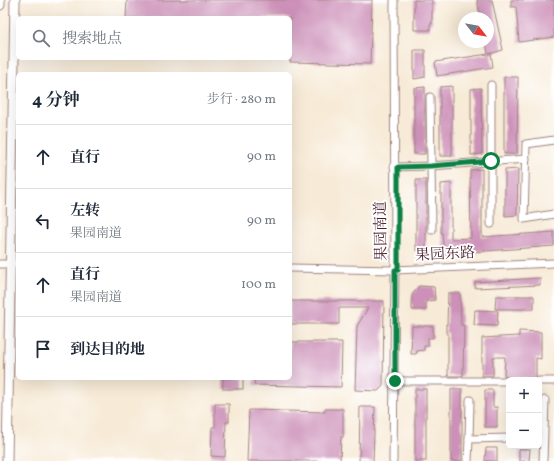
<!DOCTYPE html>
<html lang="zh">
<meta charset="utf-8">
<style>
:root{--surface:#fff;--page:#f6f6f7;--text:#1f2937;--muted:#747a83;--line:#e0e1e3}
body{margin:0;font-family:Vollkorn,"Noto Serif SC",serif;background:var(--page);color:var(--text)}
.controls{position:absolute;right:12px;bottom:12px;display:grid;overflow:hidden;border-radius:6px;box-shadow:0 4px 16px #0002}
.controls button{width:36px;height:36px;display:grid;place-items:center;padding:0;border:0;border-bottom:1px solid var(--line);background:var(--surface);color:var(--text);font:20px sans-serif}
.compass{position:absolute;left:458px;top:12px;width:36px;height:36px;border-radius:50%;background:var(--surface);box-shadow:0 4px 16px #0002;rotate:121deg}
.stop{position:absolute;width:12px;height:12px;margin:-9px;border:3px solid #0b8043;border-radius:50%;background:#fff}
.stop.end{background:#0b8043;border-color:#fff;box-shadow:0 1px 4px #0008}
.list{margin:0;padding:0;list-style:none}
h2{display:flex;justify-content:space-between;align-items:center;height:52px;margin:0;padding:0 16px;font-size:17px}
h2 small{font-size:13px;font-weight:400;color:var(--muted)}
.list li{display:grid;grid-template-columns:26px 1fr auto;gap:12px;align-items:center;box-sizing:border-box;height:64px;padding:0 16px;border-top:1px solid var(--line)}
.list b{display:block;font-size:15px;white-space:nowrap}
.list p{margin:0;font-size:13px;white-space:nowrap;color:var(--muted)}
.list em{font-size:13px;font-style:normal;color:var(--muted)}
.icon{flex:none;width:22px;height:22px;fill:none;stroke:currentColor;stroke-width:2;stroke-linecap:round;stroke-linejoin:round}
.map{position:relative;flex:none;width:554px;height:461px;overflow:hidden}
.search{position:absolute;background:var(--surface);box-shadow:0 4px 16px #0002;left:16px;top:16px;width:276px;height:44px;display:flex;align-items:center;gap:10px;box-sizing:border-box;padding:0 14px;border-radius:6px;color:var(--muted);font-size:15px}
.panel{position:absolute;background:var(--surface);box-shadow:0 4px 16px #0002;left:16px;top:72px;width:276px;height:308px;border-radius:6px}
.map>svg:first-child{display:block}
</style>
<div class="map">
<svg width="554" height="461" viewBox="0 0 554 461">
<rect width="100%" height="100%" fill="#fff"/>
<filter id="ink" filterUnits="userSpaceOnUse"><feTurbulence type="fractalNoise" baseFrequency=".025" numOctaves="2"/><feDisplacementMap in="SourceGraphic" scale="8" xChannelSelector="R" yChannelSelector="G"/><feConvolveMatrix kernelMatrix="1 2 1 2 8 2 1 2 1" color-interpolation-filters="sRGB"/></filter>
<filter id="wash" filterUnits="userSpaceOnUse"><feTurbulence type="fractalNoise" baseFrequency=".012" numOctaves="4" result="noise"/><feDisplacementMap in="SourceGraphic" scale="16" xChannelSelector="R" yChannelSelector="G"/><feGaussianBlur stdDeviation="0.9" result="paint"/><feColorMatrix in="noise" values="0 0 0 0 0 0 0 0 0 0 0 0 0 0 0 0 0 1.4 0 .05"/><feComposite in="paint" operator="in"/></filter>
<g filter="url(#wash)">
<rect width="100%" height="100%" fill="#f7ead6"/>
<g id="blocks">
<g fill="#cd91b9">
<polygon points="127,0 372,0 370,64 290,62 290,18 126,18"/>
<polygon points="414,0 432,0 432,24 430,24 430,30 414,30"/>
<polygon points="477,0 492,0 503,50 489,54 491,53 493,67 437,76 435,62 488,54 486,42 488,42 488,18 481,18"/>
<polygon points="511,0 554,0 554,37 519,42 516,7 511,7"/>
<polygon points="414,50 425,50 425,77 414,79"/>
<polygon points="504,77 518,77 517,154 504,154"/>
<polygon points="452,86 452,156 440,156 440,87"/>
<polygon points="425,87 425,154 414,154 414,88"/>
<polygon points="481,88 482,154 471,155 471,89"/>
<polygon points="482,169 482,237 554,232 554,246 444,254 442,233 441,233 441,184 451,183 451,239 471,238 470,170"/>
<polygon points="518,169 517,215 505,216 505,170"/>
<rect x="416" y="180" width="10" height="70"/>
<polygon points="540,278 540,285 475,288 475,282"/>
<polygon points="419,286 434,287 435,300 426,301 426,310 412,310 412,295"/>
<polygon points="448,293 460,293 461,325 464,325 463,376 448,376 448,333 446,333 446,324 447,325"/>
<polygon points="496,296 534,296 534,309 495,309"/>
<polygon points="290,301 384,301 383,386 378,391 355,390 357,326 368,308 339,308 339,324 290,324"/>
<polygon points="475,310 498,311 497,326 474,325"/>
<polygon points="412,326 433,326 433,338 428,338 428,346 424,346 424,350 417,351 416,354 411,354"/>
<polygon points="519,331 541,332 541,359 536,358 536,378 512,378 504,376 505,357 493,357 493,376 482,376 482,338 519,336"/>
<polygon points="290,342 342,342 341,387 254,385 255,378 290,378"/>
<rect x="223" y="378" width="20" height="11"/>
<rect x="415" y="389" width="11" height="72"/>
<rect x="451" y="389" width="11" height="72"/>
<polygon points="485,390 493,390 493,407 497,407 497,427 485,427"/>
<polygon points="215,404 229,404 229,422 226,422 225,457 211,456 212,427 215,427"/>
<polygon points="360,407 375,407 373,461 359,461"/>
<polygon points="325,409 343,409 343,437 341,437 340,461 247,461 249,410 325,412"/>
<polygon points="486,448 497,448 497,461 485,461"/>
<polygon points="519,449 530,449 529,461 519,461"/>
</g>
</g>
</g>
<g filter="url(#ink)">
<use href="#blocks" fill-opacity="0" stroke="#a08480" stroke-width="1"/>
<g fill="none" stroke-linecap="round" stroke-linejoin="round">
<defs>
<g id="minor">
<polyline points="430,97 432,230"/>
<polyline points="554,140 526,144 524,219 554,214"/>
<polyline points="394,167 431,166 526,159"/>
<polyline points="491,224 491,85"/>
<polyline points="0,264 18,264"/>
<polyline points="290,268 395,270 554,263"/>
<polyline points="395,381 509,381"/>
<polyline points="539,381 554,381"/>
<polyline points="469,439 470,400"/>
<polyline points="393,461 395,270 394,0"/>
<polyline points="468,461 469,439 509,438"/>
<polyline points="543,461 545,400"/>
</g>
<g id="major">
<polyline points="0,5 0,0"/>
<polyline points="7,461 15,0"/>
</g>
</defs>
<use href="#minor" stroke="#a08480" stroke-width="9"/>
<use href="#major" stroke="#a08480" stroke-width="11"/>
<use href="#minor" stroke="#fff" stroke-width="7"/>
<use href="#major" stroke="#fff" stroke-width="9"/>
</g>
</g>
<g fill="none" stroke-linecap="round" stroke-linejoin="round" filter="url(#ink)">
<polyline stroke="#0b8043" stroke-width="5" points="395,381 395,270 398,270 398,167 431,166 491,161"/>
</g>
<g text-anchor="middle" dominant-baseline="central" stroke-width="3.5" stroke-linejoin="round" paint-order="stroke">
<g font-size="15" fill="#4a1f2b" stroke="#fff">
<text transform="translate(382 231) rotate(-91)">果园南道</text>
<text transform="translate(445 255) rotate(-3)">果园东路</text>
</g>
</g>
</svg>
<div class="controls">
<button>+</button>
<button>−</button>
</div>
<svg class="compass" viewBox="-18 -18 36 36"><path d="M0-13l5 13h-10z" fill="#e53935"/><path d="M0 13l5-13h-10z" fill="#747a83"/></svg>
<div class="stop" style="left:491px;top:161px"></div>
<div class="stop end" style="left:395px;top:381px"></div>
<div class="search"><svg class="icon" aria-label="search" viewBox="0 0 24 24"><circle cx="10" cy="10" r="6"/><path d="M15 15l6 6"/></svg>搜索地点</div>
<section class="panel">
<h2>4 分钟<small>步行 · 280 m</small></h2>
<ul class="list">
<li><svg class="icon" aria-label="ahead" viewBox="0 0 24 24"><path d="M12 20V5M6 11l6-6 6 6"/></svg><div><b>直行</b></div><em>90 m</em></li>
<li><svg class="icon" aria-label="left" viewBox="0 0 24 24"><path d="M17 20v-9H6M10 6l-5 5 5 5"/></svg><div><b>左转</b><p>果园南道</p></div><em>90 m</em></li>
<li><svg class="icon" aria-label="ahead" viewBox="0 0 24 24"><path d="M12 20V5M6 11l6-6 6 6"/></svg><div><b>直行</b><p>果园南道</p></div><em>100 m</em></li>
<li><svg class="icon" aria-label="arrive" viewBox="0 0 24 24"><path d="M6 21V4h12l-3 4 3 4H6"/></svg><div><b>到达目的地</b></div></li>
</ul>
</section>
</div>
